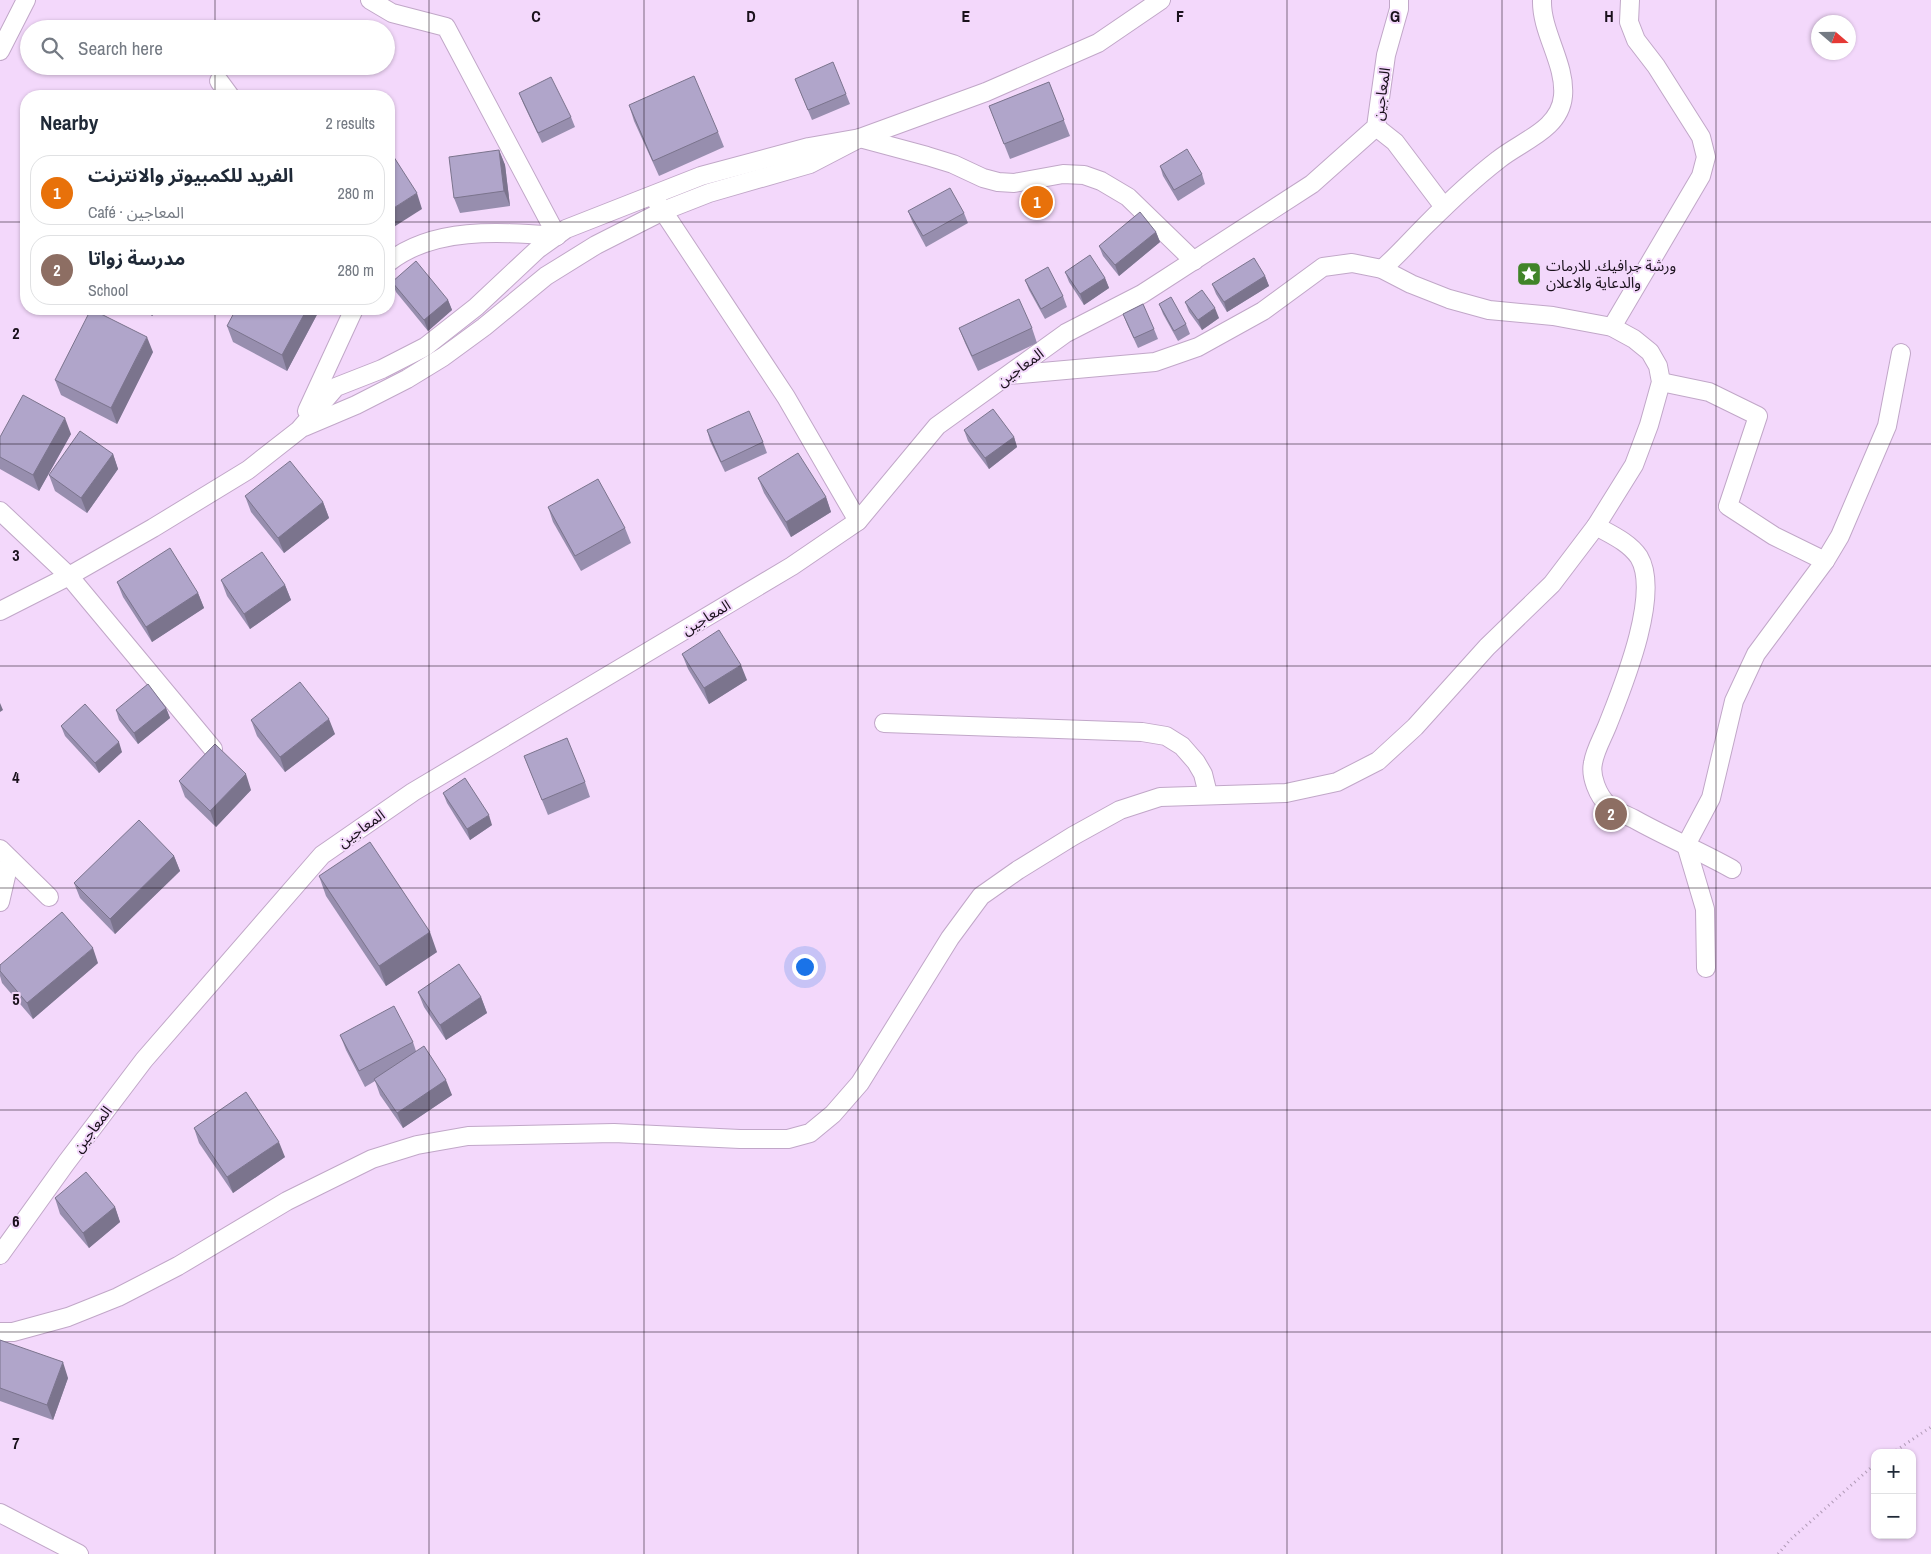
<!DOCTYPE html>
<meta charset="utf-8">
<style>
:root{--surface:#fff;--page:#f2f2f3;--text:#1f2937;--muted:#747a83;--line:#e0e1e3;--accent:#408428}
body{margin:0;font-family:"Archivo Narrow","Noto Sans Arabic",sans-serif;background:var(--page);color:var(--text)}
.controls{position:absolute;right:15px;bottom:15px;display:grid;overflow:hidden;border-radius:10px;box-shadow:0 1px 4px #0004}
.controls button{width:45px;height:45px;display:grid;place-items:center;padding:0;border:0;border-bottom:1px solid var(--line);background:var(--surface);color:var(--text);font:25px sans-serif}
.compass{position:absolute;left:1811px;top:15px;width:45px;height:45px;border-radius:50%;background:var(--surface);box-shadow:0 1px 4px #0004;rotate:110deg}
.you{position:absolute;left:804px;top:966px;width:18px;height:18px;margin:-12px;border:4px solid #fff;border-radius:50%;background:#1a73e8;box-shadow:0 0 0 8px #1a73e833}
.badge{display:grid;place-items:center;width:32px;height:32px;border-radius:50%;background:var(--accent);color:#fff;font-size:16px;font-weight:700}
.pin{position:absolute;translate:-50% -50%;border:2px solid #fff;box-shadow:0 1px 5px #0006}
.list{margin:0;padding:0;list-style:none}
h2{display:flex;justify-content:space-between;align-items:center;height:65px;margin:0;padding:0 20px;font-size:21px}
h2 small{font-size:16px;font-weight:400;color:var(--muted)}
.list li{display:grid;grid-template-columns:32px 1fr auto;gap:15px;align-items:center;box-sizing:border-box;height:70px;margin:0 10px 10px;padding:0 10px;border:1px solid var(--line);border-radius:20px}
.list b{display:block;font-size:19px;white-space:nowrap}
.list p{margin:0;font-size:16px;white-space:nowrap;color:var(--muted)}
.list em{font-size:16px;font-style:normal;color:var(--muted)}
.icon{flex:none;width:28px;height:28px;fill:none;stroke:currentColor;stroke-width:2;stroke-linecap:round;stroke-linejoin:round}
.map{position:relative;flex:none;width:1931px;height:1554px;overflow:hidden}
.search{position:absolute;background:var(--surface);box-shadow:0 1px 4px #0004;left:20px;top:20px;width:375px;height:55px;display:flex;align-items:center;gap:12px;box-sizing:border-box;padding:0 18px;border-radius:28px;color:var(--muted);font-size:19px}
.panel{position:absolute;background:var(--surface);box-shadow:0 1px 4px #0004;left:20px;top:90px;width:375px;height:225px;border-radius:20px}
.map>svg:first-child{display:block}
</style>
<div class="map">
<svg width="1931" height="1554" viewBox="0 0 1931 1554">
<rect width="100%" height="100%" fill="#f3d8fb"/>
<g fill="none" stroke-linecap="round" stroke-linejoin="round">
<defs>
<g id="minor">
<polyline points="370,0 392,13 446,27 557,236"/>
<polyline points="0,51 26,0"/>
<polyline points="219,81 230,96"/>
<polyline points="1376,127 1395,142 1444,207"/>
<polyline points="657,202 786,397 858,521"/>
<path d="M389 262C435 226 502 232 557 236"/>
<path d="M1382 269C1397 256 1411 240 1425 226 1448 203 1472 180 1498 160 1521 141 1560 130 1563 96 1566 64 1541 32 1542 0"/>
<polyline points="1612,327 1701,176 1706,157 1701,137 1656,66 1636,40 1629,22 1630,0"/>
<polyline points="1661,382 1709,392 1758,416 1728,506 1774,536 1825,561 1756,654 1734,701 1711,798 1686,845 1705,909 1706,968"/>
<polyline points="307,411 354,309"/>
<polyline points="304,427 356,405 407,379 443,357 484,327 546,276 596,245 663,211 709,193 810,164 860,138 986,92 1098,43 1161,0"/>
<polyline points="0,511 69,576 213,749"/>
<path d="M1596 526C1610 534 1629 542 1639 557 1661 594 1623 686 1608 724 1603 737 1595 750 1593 763 1590 776 1598 796 1608 805 1615 811 1626 815 1634 819 1666 837 1700 851 1732 869"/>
<polyline points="1825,561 1840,536 1887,426 1901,353"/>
<polyline points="0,611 69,576 153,528 248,470 299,430 336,387 382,369 425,347 476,307 538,249 566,229 701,176 809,147 860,138 927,156 953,164 983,178 998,182 1014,183 1063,174 1084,175 1101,181 1128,197 1194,261"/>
<polyline points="884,723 1142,732 1166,736 1182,746 1196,762 1203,774 1208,794"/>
<polyline points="0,849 49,897"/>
<polyline points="0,902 10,859"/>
<polyline points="0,1255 66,1163 144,1060 322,855 413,792 792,566 858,521 937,426 1066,333 1142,294 1312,184 1376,127 1386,55 1399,9 1399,0"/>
<polyline points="0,1332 13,1332 68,1317 118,1297 178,1266 287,1201 372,1159 417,1145 468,1136 614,1133 740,1139 788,1139 810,1133 833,1114 860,1083 950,938 981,896 1018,870 1073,836 1120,810 1160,797 1286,793 1337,782 1378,761 1415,727 1487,647 1552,584 1596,526 1634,465 1649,425 1661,382 1658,366 1650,352 1634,339 1612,327 1553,316 1489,310 1449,299 1411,284 1382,269 1352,263 1323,267 1263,311 1198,347 1155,362 1009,375"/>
<polyline points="0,1513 79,1554"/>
</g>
</defs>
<use href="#minor" stroke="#c1a7c8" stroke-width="20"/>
<g stroke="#b19bb7" stroke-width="3" stroke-dasharray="1 4" stroke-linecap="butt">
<polyline points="1892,1453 1931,1427"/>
<polyline points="1778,1554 1790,1540 1875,1464"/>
</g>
<use href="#minor" stroke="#fff" stroke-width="18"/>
</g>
<g fill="#978eae">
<polygon points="795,79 846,94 850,104 812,120"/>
<polygon points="1049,82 1070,136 1010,159 989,106"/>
<polygon points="519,93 571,117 575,127 542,143 523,103"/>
<polygon points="629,105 718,132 724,147 659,176 634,121"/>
<polygon points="499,150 505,165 510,206 460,213 454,198"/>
<polygon points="1160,166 1202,174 1205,184 1178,201 1163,176"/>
<polygon points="908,211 964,213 968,223 926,247 912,221"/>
<polygon points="1156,232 1160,242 1119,276 1103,256 1099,246"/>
<polygon points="1065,272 1105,278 1109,288 1084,305 1069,282"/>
<polygon points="1265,276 1269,286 1227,312 1216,294 1212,284"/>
<polygon points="1025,280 1063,296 1067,307 1045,319 1029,290"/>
<polygon points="392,282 448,300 452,310 428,331 396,292"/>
<polygon points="1185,302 1219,318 1202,330 1189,312"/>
<polygon points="1159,304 1186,324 1190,334 1178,341 1163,314"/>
<polygon points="144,309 159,309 152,316"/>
<polygon points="320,309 287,371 233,342 227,326"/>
<polygon points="1123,314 1154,329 1158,339 1138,348 1127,324"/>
<polygon points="959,328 1032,328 1037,343 978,371 965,343"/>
<polygon points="153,352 117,424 61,395 55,380"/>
<polygon points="707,430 763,442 767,453 725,472 710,441"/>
<polygon points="964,430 1014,437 1017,447 989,469 968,441"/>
<polygon points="71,434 39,491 0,469 0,437"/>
<polygon points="113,454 118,469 87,513 55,491 49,475"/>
<polygon points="758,478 826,497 831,512 791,537 764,493"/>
<polygon points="245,496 323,502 329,518 284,553 251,512"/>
<polygon points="548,507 625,528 631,543 581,571 553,522"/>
<polygon points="221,580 285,585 291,600 250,629 227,596"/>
<polygon points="117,582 198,593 204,608 152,642 123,597"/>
<polygon points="682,654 747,680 709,704 688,669"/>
<polygon points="166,708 170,718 138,744 119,720 116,710"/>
<polygon points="251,720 335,734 285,772 257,736"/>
<polygon points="61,726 122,752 99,773 65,736"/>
<polygon points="524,756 585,782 590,797 548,815"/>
<polygon points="179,781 251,790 216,827 185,797"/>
<polygon points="443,793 492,825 470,840 447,803"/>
<polygon points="174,856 180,871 115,934 80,898 74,883"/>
<polygon points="319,876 437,952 386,986 326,896"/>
<polygon points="98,963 33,1019 2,983 0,976 0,965"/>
<polygon points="418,992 481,997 487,1013 446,1040 424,1007"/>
<polygon points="340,1035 413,1042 416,1051 452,1095 403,1128 380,1095 375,1081 365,1087 346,1050"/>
<polygon points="194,1128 285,1157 233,1193 199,1143"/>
<polygon points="55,1198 115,1207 120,1222 89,1248 60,1214"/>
<polygon points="0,1340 68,1378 53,1420 0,1401"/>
</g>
<g fill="#7b748d">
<polygon points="499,150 505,165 510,206 504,191"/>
<polygon points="417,193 422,209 389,230 389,211"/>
<polygon points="1156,232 1160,242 1119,276 1115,265"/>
<polygon points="1265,276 1269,286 1227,312 1224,302"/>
<polygon points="1105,278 1109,288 1084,305 1080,294"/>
<polygon points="448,300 452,310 428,331 424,320"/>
<polygon points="1215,308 1219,318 1202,330 1198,320"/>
<polygon points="149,309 159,309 152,316"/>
<polygon points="307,309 320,309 287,371 282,355"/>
<polygon points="147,337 153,352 117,424 111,408"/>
<polygon points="65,418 71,434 39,491 33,475"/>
<polygon points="1014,437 1017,447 989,469 985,458"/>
<polygon points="113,454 118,469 87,513 81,498"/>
<polygon points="826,497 831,512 791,537 786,522"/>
<polygon points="323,502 329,518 284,553 278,538"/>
<polygon points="285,585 291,600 250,629 244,614"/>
<polygon points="198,593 204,608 152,642 146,627"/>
<polygon points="741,665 747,680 709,704 704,688"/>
<polygon points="0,703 3,710 0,712"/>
<polygon points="166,708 170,718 138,744 134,733"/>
<polygon points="329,719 335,734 285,772 280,757"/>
<polygon points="119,742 122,752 99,773 95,763"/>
<polygon points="246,774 251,790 216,827 210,811"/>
<polygon points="489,815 492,825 470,840 467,829"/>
<polygon points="174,856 180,871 115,934 110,919"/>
<polygon points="430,932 437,952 386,986 379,966"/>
<polygon points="93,948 98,963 33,1019 27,1003"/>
<polygon points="481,997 487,1013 446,1040 440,1025"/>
<polygon points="446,1080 452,1095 403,1128 397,1113"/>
<polygon points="279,1142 285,1157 233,1193 227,1177"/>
<polygon points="115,1207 120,1222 89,1248 83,1233"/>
<polygon points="63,1362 68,1378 53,1420 47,1405"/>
</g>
<g fill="#b0a5ca" stroke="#7b748d">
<polygon points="833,62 846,94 808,110 795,79"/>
<polygon points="694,76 718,132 653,161 629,105"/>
<polygon points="551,77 571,117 538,133 519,93"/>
<polygon points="1049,82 1064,120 1004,144 989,106"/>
<polygon points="1187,149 1202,174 1174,190 1160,166"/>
<polygon points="499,150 504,191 454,198 449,157"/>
<polygon points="390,151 417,193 389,211 389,152"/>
<polygon points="950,188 964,213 923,236 908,211"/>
<polygon points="1140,212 1156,232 1115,265 1099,246"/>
<polygon points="1090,255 1105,278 1080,294 1065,272"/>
<polygon points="1254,258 1265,276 1224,302 1212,284"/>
<polygon points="416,261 448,300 424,320 392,282"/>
<polygon points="1048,267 1063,296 1041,309 1025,280"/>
<polygon points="1202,290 1215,308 1198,320 1185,302"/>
<polygon points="1171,297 1186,324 1174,331 1159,304"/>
<polygon points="1019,299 1032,328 972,356 959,328"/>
<polygon points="1143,304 1154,329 1134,338 1123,314"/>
<polygon points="91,309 147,337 111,408 55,380"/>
<polygon points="236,309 307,309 282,355 227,326"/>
<polygon points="23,395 65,418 33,475 0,457 0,437"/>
<polygon points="993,409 1014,437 985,458 964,430"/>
<polygon points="749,411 763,442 721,462 707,430"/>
<polygon points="80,431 113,454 81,498 49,475"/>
<polygon points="798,453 826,497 786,522 758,478"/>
<polygon points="290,461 323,502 278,538 245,496"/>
<polygon points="598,479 625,528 575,556 548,507"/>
<polygon points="170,548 198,593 146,627 117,582"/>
<polygon points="262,552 285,585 244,614 221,580"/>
<polygon points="719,630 741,665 704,688 682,654"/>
<polygon points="300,682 329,719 280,757 251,720"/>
<polygon points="148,684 166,708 134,733 116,710"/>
<polygon points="85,704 119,742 95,763 61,726"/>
<polygon points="567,738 585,782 542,800 524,756"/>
<polygon points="215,744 246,774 210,811 179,781"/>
<polygon points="465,778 489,815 467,829 443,793"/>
<polygon points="139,820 174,856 110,919 74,883"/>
<polygon points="370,842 430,932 379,966 319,876"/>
<polygon points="62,912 93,948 27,1003 0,971 0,965"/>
<polygon points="459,964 481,997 440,1025 418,992"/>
<polygon points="394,1006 413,1042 359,1071 340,1035"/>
<polygon points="424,1046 446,1080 397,1113 374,1079"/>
<polygon points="246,1092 279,1142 227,1177 194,1128"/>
<polygon points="86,1172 115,1207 83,1233 55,1198"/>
<polygon points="0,1340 63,1362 47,1405 0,1388"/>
</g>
<path fill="none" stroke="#1a111c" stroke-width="1" stroke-opacity="0.55" d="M215 0V29M429 0V1554M644 0V1554M858 0V1554M1073 0V1554M1287 0V1554M1502 0V1554M1716 0V1554M215 66V96M0 222H26M389 222H1931M215 309V1554M0 444H1931M0 666H1931M0 888H1931M0 1110H1931M0 1332H1931"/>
<defs>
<symbol id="sight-square" viewBox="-11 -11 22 22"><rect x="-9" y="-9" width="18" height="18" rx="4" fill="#408428" stroke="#f3d8fb"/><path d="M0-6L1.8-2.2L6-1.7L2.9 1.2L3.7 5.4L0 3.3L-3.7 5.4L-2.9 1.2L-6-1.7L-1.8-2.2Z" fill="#fff"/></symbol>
</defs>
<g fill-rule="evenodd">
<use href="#sight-square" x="1515" y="260" width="28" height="28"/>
</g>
<g text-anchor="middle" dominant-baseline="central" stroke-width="4" stroke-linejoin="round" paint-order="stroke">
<g font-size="15" fill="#1a111c" stroke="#f3d8fb">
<text transform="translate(1381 94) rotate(-82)">المعاجين</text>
<text transform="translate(1020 367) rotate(-36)">المعاجين</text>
<text transform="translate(706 617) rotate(-31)">المعاجين</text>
<text transform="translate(361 828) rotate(-35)">المعاجين</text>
<text transform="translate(92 1129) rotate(-53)">المعاجين</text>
</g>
<g font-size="15" fill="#1a111c" stroke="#f3d8fb" text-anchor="start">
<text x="1546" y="265">ورشة جرافيك. للارمات<tspan x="1546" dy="17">والدعاية والاعلان</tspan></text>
</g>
</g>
<g font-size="16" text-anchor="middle" font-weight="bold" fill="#1a111c" stroke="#f3d8fb" stroke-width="4" stroke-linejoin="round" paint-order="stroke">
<text x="536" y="22">C</text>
<text x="751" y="22">D</text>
<text x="966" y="22">E</text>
<text x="1180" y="22">F</text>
<text x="1395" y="22">G</text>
<text x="1609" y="22">H</text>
<text x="16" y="339">2</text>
<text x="16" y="561">3</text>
<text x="16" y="783">4</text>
<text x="16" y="1005">5</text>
<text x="16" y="1227">6</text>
<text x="16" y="1449">7</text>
</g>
</svg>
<div class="controls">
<button>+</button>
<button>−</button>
</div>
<svg class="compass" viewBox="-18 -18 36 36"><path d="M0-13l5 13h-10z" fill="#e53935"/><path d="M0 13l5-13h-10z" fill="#747a83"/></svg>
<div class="you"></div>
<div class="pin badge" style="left:1037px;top:202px;background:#e8710a">1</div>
<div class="pin badge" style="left:1611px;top:814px;background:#8d6e63">2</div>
<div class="search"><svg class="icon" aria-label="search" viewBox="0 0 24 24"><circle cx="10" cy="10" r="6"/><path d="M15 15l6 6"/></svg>Search here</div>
<section class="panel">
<h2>Nearby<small>2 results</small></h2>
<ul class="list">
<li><span class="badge" style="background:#e8710a">1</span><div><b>الفريد للكمبيوتر والانترنت</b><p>Café · المعاجين</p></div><em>280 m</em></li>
<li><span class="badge" style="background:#8d6e63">2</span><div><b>مدرسة زواتا</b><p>School</p></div><em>280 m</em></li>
</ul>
</section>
</div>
